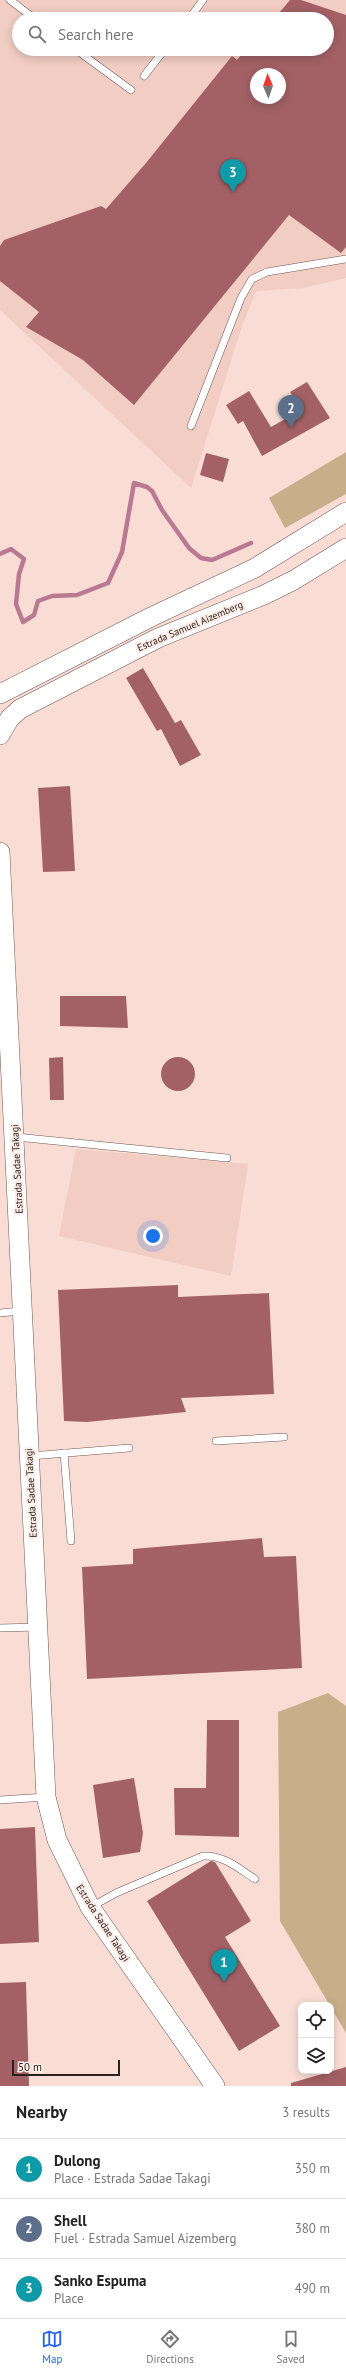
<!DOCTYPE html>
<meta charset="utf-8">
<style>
:root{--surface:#fff;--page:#f6f6f6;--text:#222;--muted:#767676;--line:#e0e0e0;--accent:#2563eb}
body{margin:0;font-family:"PT Sans",sans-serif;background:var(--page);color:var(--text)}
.controls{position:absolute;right:12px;bottom:12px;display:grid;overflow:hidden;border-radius:8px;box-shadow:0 2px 10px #0003}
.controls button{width:36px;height:36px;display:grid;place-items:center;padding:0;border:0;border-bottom:1px solid var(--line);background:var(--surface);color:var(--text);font:20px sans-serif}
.compass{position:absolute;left:250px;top:68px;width:36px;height:36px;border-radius:50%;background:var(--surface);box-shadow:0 2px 10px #0003;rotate:358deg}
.scale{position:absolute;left:12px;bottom:10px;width:108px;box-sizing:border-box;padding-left:4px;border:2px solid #2a201d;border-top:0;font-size:11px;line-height:14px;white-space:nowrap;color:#2a201d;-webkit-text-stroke:3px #feede7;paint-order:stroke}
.you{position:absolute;left:153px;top:1236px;width:14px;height:14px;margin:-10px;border:3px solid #fff;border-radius:50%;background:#1a73e8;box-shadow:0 0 0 6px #1a73e833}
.badge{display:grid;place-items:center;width:26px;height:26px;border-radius:50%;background:var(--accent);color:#fff;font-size:13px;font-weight:700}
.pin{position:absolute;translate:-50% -33px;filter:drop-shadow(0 1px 2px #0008)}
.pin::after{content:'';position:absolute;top:21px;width:14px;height:12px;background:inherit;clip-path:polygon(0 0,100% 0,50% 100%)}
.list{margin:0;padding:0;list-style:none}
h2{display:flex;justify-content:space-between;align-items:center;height:52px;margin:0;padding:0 16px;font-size:17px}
h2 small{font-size:13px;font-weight:400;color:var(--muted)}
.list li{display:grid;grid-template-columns:26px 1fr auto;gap:12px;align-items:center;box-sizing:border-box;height:60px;padding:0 16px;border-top:1px solid var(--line)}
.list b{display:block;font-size:15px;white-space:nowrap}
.list p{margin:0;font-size:13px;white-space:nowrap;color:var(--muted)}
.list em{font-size:13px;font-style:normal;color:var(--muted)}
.icon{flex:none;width:22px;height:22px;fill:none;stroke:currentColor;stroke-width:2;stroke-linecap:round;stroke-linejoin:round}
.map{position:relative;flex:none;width:346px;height:2086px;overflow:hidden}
.search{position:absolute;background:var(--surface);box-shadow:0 2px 10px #0003;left:12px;right:12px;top:12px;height:44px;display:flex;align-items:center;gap:10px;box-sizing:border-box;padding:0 14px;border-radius:22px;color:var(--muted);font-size:15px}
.sheet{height:232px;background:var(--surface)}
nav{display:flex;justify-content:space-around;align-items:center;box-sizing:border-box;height:56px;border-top:1px solid var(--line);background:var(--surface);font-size:11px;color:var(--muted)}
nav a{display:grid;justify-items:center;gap:2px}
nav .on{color:var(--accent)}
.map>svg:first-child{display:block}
</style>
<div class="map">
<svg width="346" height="2086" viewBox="0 0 346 2086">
<rect width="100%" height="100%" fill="#f9ddd4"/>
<g fill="#f1cdc3" fill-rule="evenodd">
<path d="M0 0H346V278L303 288 256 291 242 326 191 488 0 310ZM19 19H327V49H19ZM256 74H280V98H256Z"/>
<polygon points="76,1149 248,1164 231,1276 59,1236"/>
</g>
<g fill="#c7b089">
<polygon points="346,452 346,494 285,528 269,498"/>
<polygon points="328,1693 346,1706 346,2033 280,1921 278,1712"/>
</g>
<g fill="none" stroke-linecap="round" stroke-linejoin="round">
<polyline stroke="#ba7992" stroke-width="4.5" points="0,554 11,549 24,559 19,574 16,604 23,622 34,615 38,601 52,596 77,595 108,583 122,552 134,483 147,487 152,491 162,510 189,548 201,558 212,560 251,543"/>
</g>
<g fill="#a36165" fill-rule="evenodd">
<path d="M290 0H301L346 15V247L341 253 289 215 134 405 83 360 26 327 39 312 0 281V246L4 240 101 206 106 209 146 163 232 56 237 60 246 49H327V19H274ZM256 74H280V98H256Z"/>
<polygon points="307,382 330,418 262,456 243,421 238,424 226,405 249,391 271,427 301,410 290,392"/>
<polygon points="206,453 229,459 223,482 200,475"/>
<polygon points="143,668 175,723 181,720 201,755 180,766 161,729 157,731 126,678"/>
<polygon points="70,786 75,871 43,872 38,788"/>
<polygon points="60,996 126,996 128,1028 60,1026"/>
<circle cx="178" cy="1074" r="17"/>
<polygon points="63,1057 64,1100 50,1100 49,1058"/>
<polygon points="178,1285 178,1297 269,1293 274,1394 181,1398 186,1412 87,1422 64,1421 58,1290"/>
<polygon points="262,1538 264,1557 296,1556 302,1668 87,1679 82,1567 133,1564 133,1549"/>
<polygon points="207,1720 239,1720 239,1837 175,1835 174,1788 206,1788"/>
<polygon points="134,1778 143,1833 140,1852 103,1858 93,1785"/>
<polygon points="35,1827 39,1942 0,1944 0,1829"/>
<polygon points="211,1861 215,1862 251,1921 225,1937 280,2026 239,2051 147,1901"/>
<polygon points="26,1982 29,2086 0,2086 0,1983"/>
<polygon points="346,2067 346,2086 291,2086 291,2083"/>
</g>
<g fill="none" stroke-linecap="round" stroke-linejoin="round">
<defs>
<g id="lane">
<polyline points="10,0 35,19"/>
<polyline points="189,19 203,0"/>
<polyline points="75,49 131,90"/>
<polyline points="144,76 165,49"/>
<polyline points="191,426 241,298 252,279 267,272 346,259"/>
<polyline points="16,1137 227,1158"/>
<polyline points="0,1313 21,1311"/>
<polyline points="216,1441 284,1437"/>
<polyline points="64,1453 71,1541"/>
<polyline points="30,1456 129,1448"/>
<polyline points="0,1628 38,1627"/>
<polyline points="0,1800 46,1797"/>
<path d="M91 1907 116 1893 203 1856C224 1855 238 1868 255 1879"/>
</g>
<g id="secondary">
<polyline points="0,694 151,617 255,568 346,512"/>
<polyline points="0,735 10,718 20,709 158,638 264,595 294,580 346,548"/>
<polyline points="0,852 46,1797 57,1840 90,1907 215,2086"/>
</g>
</defs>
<use href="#lane" stroke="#6f5750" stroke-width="8"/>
<use href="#secondary" stroke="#6f5750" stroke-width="20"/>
<use href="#lane" stroke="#fff" stroke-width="7"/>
<use href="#secondary" stroke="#fff" stroke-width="19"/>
</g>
<g text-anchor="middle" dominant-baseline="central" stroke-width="4" stroke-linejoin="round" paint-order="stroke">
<g font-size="10" fill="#2a201d" stroke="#feede7">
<text transform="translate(190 626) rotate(-23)">Estrada Samuel Aizemberg</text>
<text transform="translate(17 1169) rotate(-93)">Estrada Sadae Takagi</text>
<text transform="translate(31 1493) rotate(-93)">Estrada Sadae Takagi</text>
<text transform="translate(103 1923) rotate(57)">Estrada Sadae Takagi</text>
</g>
</g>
</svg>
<div class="controls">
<button><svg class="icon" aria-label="locate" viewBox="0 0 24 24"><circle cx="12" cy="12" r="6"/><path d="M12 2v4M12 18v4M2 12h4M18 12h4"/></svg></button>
<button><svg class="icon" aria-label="layers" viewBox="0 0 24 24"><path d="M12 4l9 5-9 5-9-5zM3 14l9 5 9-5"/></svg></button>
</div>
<svg class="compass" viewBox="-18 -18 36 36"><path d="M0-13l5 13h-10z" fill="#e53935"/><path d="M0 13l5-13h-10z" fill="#767676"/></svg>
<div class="scale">50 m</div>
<div class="you"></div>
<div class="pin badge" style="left:224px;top:1982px;background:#0f9aa8">1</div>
<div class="pin badge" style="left:291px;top:428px;background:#5c6f8a">2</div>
<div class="pin badge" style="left:233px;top:192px;background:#0f9aa8">3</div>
<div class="search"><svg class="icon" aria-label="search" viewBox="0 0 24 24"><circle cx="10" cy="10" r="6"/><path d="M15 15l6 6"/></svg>Search here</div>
</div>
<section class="sheet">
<h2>Nearby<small>3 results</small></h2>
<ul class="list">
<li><span class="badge" style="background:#0f9aa8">1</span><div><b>Dulong</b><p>Place · Estrada Sadae Takagi</p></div><em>350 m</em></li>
<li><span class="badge" style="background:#5c6f8a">2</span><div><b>Shell</b><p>Fuel · Estrada Samuel Aizemberg</p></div><em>380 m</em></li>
<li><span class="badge" style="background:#0f9aa8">3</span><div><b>Sanko Espuma</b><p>Place</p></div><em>490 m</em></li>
</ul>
</section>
<nav>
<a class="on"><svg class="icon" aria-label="map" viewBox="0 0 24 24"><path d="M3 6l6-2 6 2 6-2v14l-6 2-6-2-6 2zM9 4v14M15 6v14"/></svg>Map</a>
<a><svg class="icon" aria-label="directions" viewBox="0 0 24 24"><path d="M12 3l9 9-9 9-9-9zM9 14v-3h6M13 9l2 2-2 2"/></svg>Directions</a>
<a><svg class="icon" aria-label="saved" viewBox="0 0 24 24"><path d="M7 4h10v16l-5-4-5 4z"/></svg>Saved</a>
</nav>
